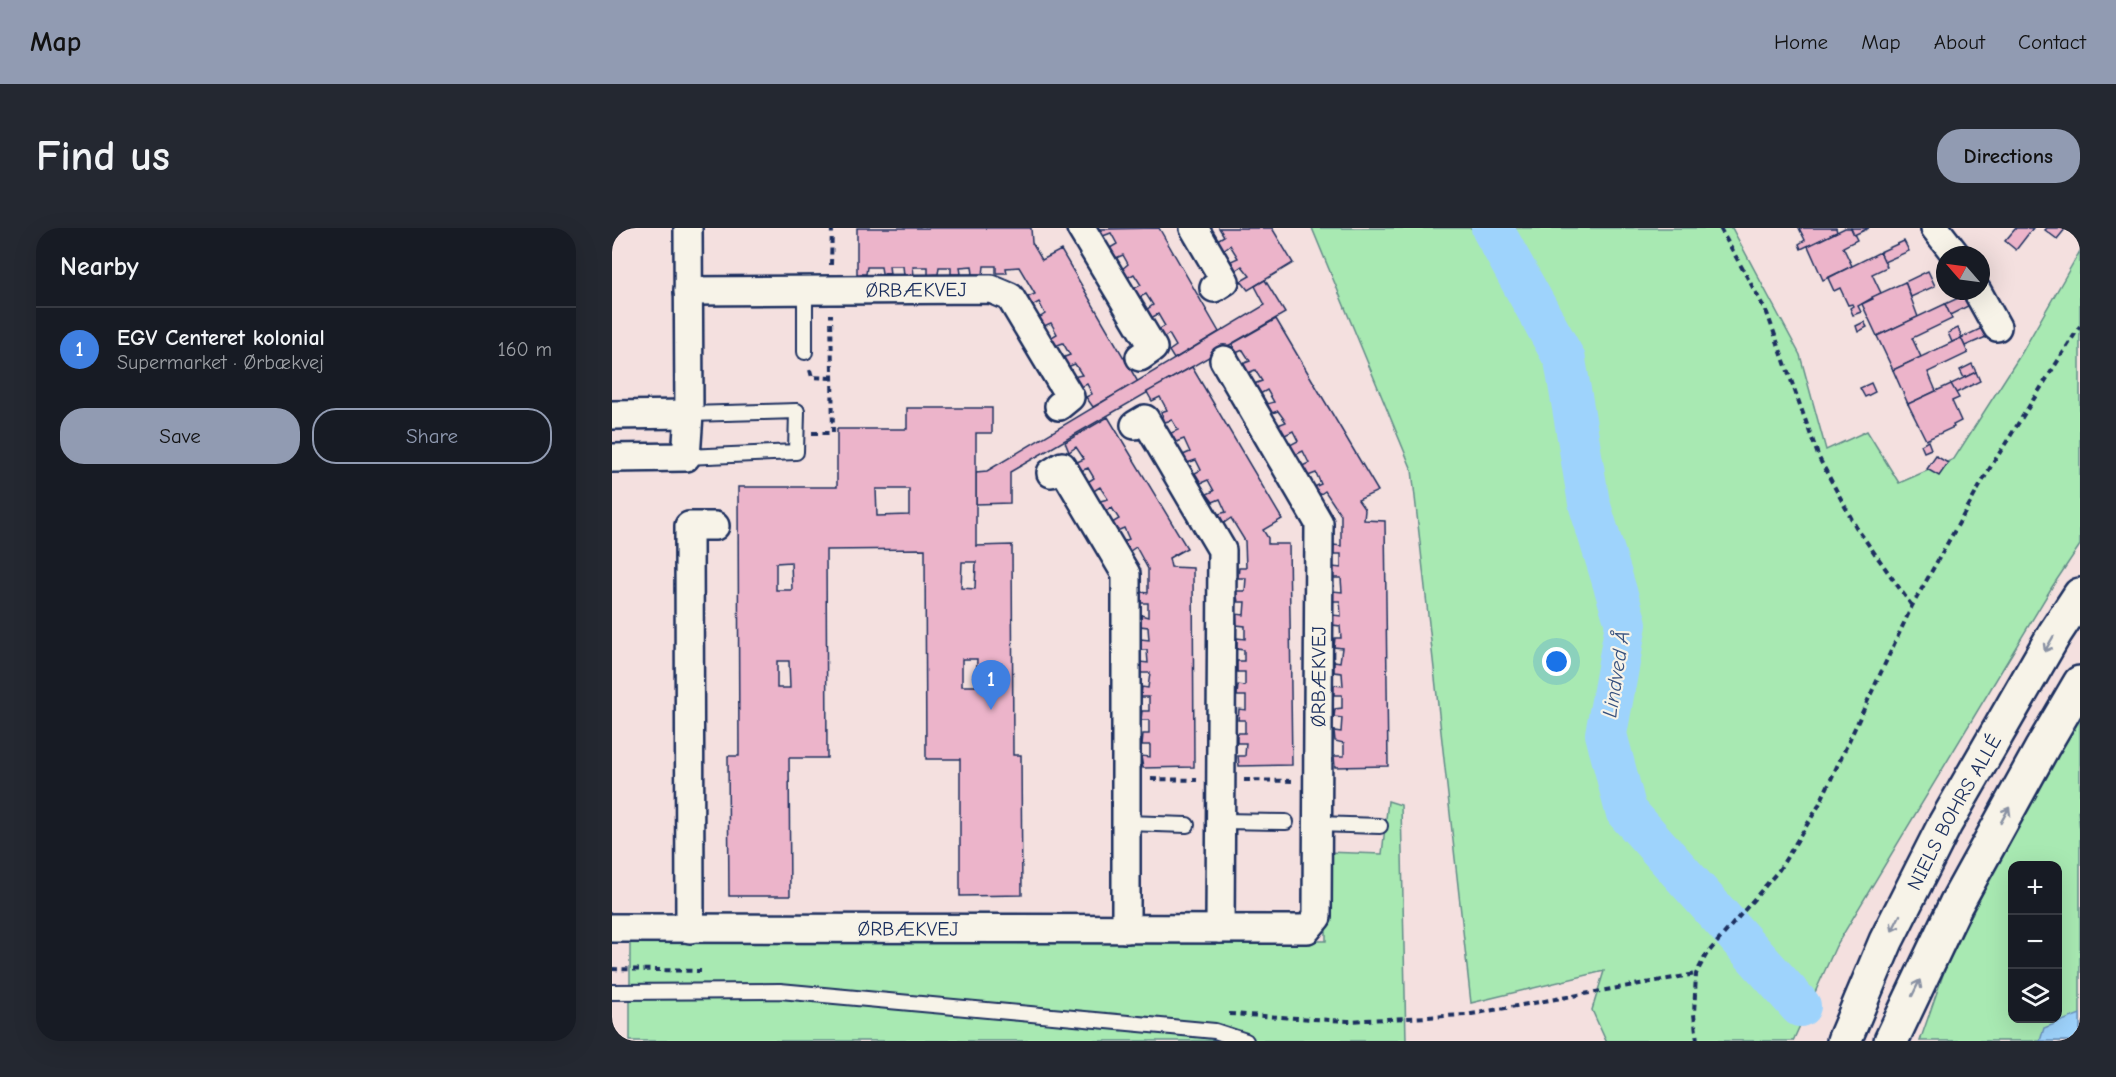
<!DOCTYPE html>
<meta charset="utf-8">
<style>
:root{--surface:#171b24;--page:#242831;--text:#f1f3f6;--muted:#9ea1a6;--line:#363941;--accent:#919bb2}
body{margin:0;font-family:"Comic Neue",sans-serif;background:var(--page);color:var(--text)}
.controls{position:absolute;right:18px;bottom:18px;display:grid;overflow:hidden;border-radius:12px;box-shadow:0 6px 24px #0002}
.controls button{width:54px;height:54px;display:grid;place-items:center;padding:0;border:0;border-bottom:2px solid var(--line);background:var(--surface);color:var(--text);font:30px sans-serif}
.compass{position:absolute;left:1324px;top:18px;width:54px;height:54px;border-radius:50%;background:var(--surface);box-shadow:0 6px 24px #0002;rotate:298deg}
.you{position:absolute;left:945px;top:434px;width:21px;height:21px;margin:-15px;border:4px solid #fff;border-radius:50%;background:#1a73e8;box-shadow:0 0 0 9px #1a73e833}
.badge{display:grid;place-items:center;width:39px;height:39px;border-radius:50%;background:var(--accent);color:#fff;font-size:20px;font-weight:700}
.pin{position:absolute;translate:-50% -50px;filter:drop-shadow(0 2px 3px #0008)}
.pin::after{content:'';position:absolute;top:32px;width:21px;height:18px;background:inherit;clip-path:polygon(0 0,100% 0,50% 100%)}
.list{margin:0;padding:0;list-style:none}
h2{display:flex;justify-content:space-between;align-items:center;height:78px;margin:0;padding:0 24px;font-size:26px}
h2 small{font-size:20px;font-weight:400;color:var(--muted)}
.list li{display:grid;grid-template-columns:39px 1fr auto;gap:18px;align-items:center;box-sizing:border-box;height:84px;padding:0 24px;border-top:2px solid var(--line)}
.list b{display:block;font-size:22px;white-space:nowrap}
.list p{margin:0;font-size:20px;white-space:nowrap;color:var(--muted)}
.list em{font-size:20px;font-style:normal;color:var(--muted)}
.actions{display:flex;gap:12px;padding:18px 24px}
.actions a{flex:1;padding:14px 0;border:2px solid var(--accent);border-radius:24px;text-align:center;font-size:21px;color:var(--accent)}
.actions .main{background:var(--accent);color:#111}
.icon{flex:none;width:33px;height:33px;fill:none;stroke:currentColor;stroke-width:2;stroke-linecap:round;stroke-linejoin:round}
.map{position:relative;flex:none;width:1468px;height:813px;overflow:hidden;border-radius:24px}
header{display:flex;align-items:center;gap:36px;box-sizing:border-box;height:84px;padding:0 30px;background:var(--accent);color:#111}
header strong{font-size:28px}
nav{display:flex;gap:33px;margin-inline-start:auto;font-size:21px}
.intro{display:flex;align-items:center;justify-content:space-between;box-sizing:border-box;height:144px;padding:0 36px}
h1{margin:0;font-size:42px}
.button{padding:15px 27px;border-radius:24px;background:var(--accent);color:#111;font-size:21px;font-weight:700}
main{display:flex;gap:36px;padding:0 36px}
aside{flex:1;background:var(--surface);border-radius:24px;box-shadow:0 6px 24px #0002}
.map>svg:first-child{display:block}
</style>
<header>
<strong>Map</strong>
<nav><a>Home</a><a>Map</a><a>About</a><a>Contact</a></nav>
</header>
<div class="intro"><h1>Find us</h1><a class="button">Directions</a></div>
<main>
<aside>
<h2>Nearby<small></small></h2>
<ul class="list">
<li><span class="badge" style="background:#3f7fe0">1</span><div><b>EGV Centeret kolonial</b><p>Supermarket · Ørbækvej</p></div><em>160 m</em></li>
</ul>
<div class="actions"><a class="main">Save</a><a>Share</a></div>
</aside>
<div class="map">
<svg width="1468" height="813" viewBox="0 0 1468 813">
<rect width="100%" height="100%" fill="#f4e0df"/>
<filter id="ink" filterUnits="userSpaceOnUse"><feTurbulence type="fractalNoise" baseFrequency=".0167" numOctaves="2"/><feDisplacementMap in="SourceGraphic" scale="12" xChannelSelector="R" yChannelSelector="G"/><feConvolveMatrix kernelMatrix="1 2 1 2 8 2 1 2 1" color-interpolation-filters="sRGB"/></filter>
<g filter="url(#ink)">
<g fill="#a8e9b2" stroke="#628c88" stroke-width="1.5" fill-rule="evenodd">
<polygon points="700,0 1120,0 1188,127 1214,222 1255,203 1287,255 1342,231 1409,126 1468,23 1468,317 1440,359 1224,718 1181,813 994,813 980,782 992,743 859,775 800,242"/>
<path d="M1468 490V580L1466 583 1468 603V813H1308L1334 738 1420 567ZM1400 638H1446V790H1400Z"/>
<polygon points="776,573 789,577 794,813 18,813 18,709 714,713 714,624 770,626"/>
</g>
<polygon fill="#9ed3fc" stroke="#6a91bd" stroke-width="1.5" points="1468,786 1468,813 1428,813 1432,800"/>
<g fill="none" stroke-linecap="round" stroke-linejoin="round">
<polyline stroke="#9ed3fc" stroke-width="42" points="880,0 953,132 977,275 1014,396 994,506 1014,583 1188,778"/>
</g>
<g fill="#ecb4ca" stroke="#1b2f5e" stroke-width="1.5" fill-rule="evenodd">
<polygon points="245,0 419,0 420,15 430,32 449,22 526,154 481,179 474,169 480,166 475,156 467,160 461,149 470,147 463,136 455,139 450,130 458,127 451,115 443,118 438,110 445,106 439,95 432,98 427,90 433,86 427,74 420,78 416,69 423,66 407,39 394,40 395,45 384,45 384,38 372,38 371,47 361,46 360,38 348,39 349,46 339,46 339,39 327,39 326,46 316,47 316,39 301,39 302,47 292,47 291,38 277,38 278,46 270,45 269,39 255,39 254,46 245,46"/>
<polygon points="547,0 607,104 562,131 557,123 564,118 557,106 551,110 546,102 553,98 546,86 539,90 534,82 541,77 534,66 526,70 521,61 529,57 522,46 515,50 509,42 516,36 511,27 504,30 498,20 505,16 499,5 491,8 487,1"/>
<polygon points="607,0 660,0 681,35 636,62 629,53 638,48 630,38 624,42 619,33 626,30 618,17 611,22 605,12 612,8"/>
<polygon points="1187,0 1224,0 1225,4 1189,21 1187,16 1193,12"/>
<polygon points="1233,0 1239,0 1245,12 1231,19 1240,38 1211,52 1196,18"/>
<polygon points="1239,0 1257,0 1242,7"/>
<polygon points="1404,0 1421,0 1404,22 1393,13"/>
<polygon points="1435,0 1454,0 1445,11 1433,2"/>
<polygon points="1292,13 1297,23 1272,34 1268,24"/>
<polygon points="1268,24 1275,39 1260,46 1269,65 1246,78 1249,84 1241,87 1238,80 1241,78 1240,76 1236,77 1228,60 1222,63 1216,50"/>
<polygon points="1316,43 1323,58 1299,69 1293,54"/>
<polygon points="653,52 673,85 398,244 398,275 364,276 364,244 375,243 653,77 643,58"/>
<polygon points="1293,54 1306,89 1265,108 1250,76 1261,71 1260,69"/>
<polygon points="1355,66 1360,76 1338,87 1333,76"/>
<polygon points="1333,76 1340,91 1300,110 1309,129 1281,142 1265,108"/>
<polygon points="664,91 766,263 746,272 753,282 752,292 773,293 776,538 723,539 722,528 732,528 732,515 723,513 722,503 729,504 730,490 722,489 723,481 730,480 730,467 722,467 722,457 731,458 730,445 722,444 722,433 728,434 730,420 722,419 723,410 729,410 728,398 721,397 721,387 729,388 728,373 721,373 721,363 730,364 729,350 721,350 721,339 729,340 729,326 721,326 722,317 729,318 729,287 713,263 707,267 702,259 709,256 704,245 696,248 690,238 697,235 691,223 683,227 678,217 686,213 681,203 671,208 666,197 674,194 666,183 660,185 655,176 662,174 655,162 648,166 642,156 650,153 643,142 636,145 630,136 638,133 631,122 624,125 620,116"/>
<polygon points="1252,94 1255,99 1246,104 1244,98"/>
<polygon points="1346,100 1350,110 1340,114 1336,105"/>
<polygon points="1370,100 1374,109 1353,118 1349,110"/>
<polygon points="1349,110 1356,125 1316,144 1324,163 1296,176 1281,142"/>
<polygon points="1360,136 1364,144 1352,150 1348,142"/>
<polygon points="580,139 670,291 651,302 656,310 656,316 677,316 680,537 627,538 626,528 633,528 634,515 625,515 625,505 633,505 633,492 626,492 627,481 634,482 634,468 625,468 626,457 633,458 633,444 625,444 625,433 632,433 632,422 625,421 625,410 633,411 633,398 625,397 624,386 632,387 633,374 626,374 624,363 633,363 634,350 626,350 627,340 634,340 633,313 619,290 612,295 607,286 614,284 608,271 601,274 595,266 602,263 596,252 589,255 583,245 589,242 584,232 575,235 571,227 578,224 572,211 564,214 559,205 566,202 560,192 553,194 549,184 555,182 548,169 540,173 535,164"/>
<polygon points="1364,144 1368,153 1344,165 1339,156"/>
<polygon points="1259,155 1263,164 1253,169 1248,160"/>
<polygon points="1339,156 1347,170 1340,173 1349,193 1341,197 1342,199 1314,212 1296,176"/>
<path d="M295 180H380V205H364V318L400 317 401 527H409L410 667 348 668V531H314L313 321 214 322 215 530H177L178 668H117L116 528H127L126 259H225V201H295ZM264 261H297V287L265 288ZM179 334 180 362H164V335ZM350 334H364L363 361 349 360ZM350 431H365L364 458H350ZM165 433H177L178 460H165Z"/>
<polygon points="496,189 575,320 557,330 559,339 581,340 582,539 531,540 529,528 538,529 538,517 530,517 531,506 537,506 537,492 529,492 530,483 537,483 537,469 529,469 530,459 536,460 538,445 528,445 528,434 536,435 535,422 528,422 529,411 537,412 536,399 528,398 529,387 536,389 536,375 529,375 529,364 536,365 536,341 524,319 518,323 512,313 517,311 512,300 505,303 500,295 507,291 500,280 493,283 488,273 496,271 488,259 480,264 474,255 482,250 476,240 469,243 465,234 472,231 464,219 457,224 453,214"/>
<polygon points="1316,213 1319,221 1312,224 1309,217"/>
<polygon points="1324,228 1336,235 1327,248 1315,241"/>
</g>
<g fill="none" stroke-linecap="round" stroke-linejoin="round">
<defs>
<g id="lane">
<polyline points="193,124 193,62"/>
<polyline points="74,229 184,224 185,183 77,186"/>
<polyline points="609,593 674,594"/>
<polyline points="514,595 575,597"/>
<polyline points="705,596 768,598"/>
<polyline points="0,764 168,763 603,803 634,813"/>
</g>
<g id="street">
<polyline points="469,0 541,120 528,129"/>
<polyline points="582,0 613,53 602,60"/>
<polyline points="1323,0 1344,27"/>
<path id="s1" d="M76 63 379 61 398 69 458 169 447 178"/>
<polyline points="1365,63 1385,99"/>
<polyline points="0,187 77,186"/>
<polyline points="523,197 533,191 610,322 608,701"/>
<polyline points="0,230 74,229 77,186 76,0"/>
<polyline points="439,245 450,238 514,346 514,701"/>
<path id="s2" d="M0 700 695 701 705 689 707 295 612 132"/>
<polyline points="78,701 77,298 103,298"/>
</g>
<g id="secondary">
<path id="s3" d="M1232 813 1274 713 1333 596 1443 405 1468 367"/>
<polyline points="1279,813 1344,676 1430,520 1468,455"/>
</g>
</defs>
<use href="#lane" stroke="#1b2f5e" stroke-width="18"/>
<use href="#street" stroke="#1b2f5e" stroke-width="32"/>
<use href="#secondary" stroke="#1b2f5e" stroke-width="38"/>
<g stroke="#1b2f5e" stroke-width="4" stroke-dasharray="6 4.5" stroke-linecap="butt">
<polyline points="1108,0 1155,85 1207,230 1244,299 1300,378"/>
<polyline points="219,37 220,0"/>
<polyline points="198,142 200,149 221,150"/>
<polyline points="200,205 221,205 219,86"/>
<polyline points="539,551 585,552"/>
<polyline points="632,552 681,553"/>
<polyline points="0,741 89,743"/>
<polyline points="617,786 736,793 854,787 1084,746"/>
<polyline points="1085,813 1082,786 1084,746 1094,727 1167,642 1206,579 1300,378 1378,240 1468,98"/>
</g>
<use href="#lane" stroke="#f7f3e8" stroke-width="14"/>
<use href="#street" stroke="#f7f3e8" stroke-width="27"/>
<use href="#secondary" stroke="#f7f3e8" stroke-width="33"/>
</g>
<defs><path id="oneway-shaft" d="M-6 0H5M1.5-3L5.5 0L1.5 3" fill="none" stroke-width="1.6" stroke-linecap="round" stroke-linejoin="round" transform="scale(1.5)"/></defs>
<g stroke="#8991a3">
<use href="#oneway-shaft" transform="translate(1437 416) rotate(120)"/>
<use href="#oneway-shaft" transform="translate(1393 587) rotate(-61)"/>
<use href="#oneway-shaft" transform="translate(1284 695) rotate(117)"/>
<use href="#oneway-shaft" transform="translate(1304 760) rotate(-64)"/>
</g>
</g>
<g text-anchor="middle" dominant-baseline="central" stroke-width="4.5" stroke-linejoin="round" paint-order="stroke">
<g font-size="20" fill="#1b2f5e" stroke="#f7f3e8">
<text stroke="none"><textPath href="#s1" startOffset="228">ØRBÆKVEJ</textPath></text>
<text stroke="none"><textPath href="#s2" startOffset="951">ØRBÆKVEJ</textPath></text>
<text stroke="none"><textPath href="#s3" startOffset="254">NIELS BOHRS ALLÉ</textPath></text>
<text stroke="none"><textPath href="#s2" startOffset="296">ØRBÆKVEJ</textPath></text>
</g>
<g font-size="21" font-style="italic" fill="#35507e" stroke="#f7f3e8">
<text transform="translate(1004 446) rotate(-81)">Lindved Å</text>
</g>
</g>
</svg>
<div class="controls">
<button>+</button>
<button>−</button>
<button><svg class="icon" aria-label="layers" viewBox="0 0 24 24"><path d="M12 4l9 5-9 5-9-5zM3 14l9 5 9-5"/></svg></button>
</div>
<svg class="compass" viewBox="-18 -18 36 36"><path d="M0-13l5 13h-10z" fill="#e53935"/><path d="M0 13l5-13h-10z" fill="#9ea1a6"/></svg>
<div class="you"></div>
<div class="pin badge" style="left:379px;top:482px;background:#3f7fe0">1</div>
</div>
</main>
